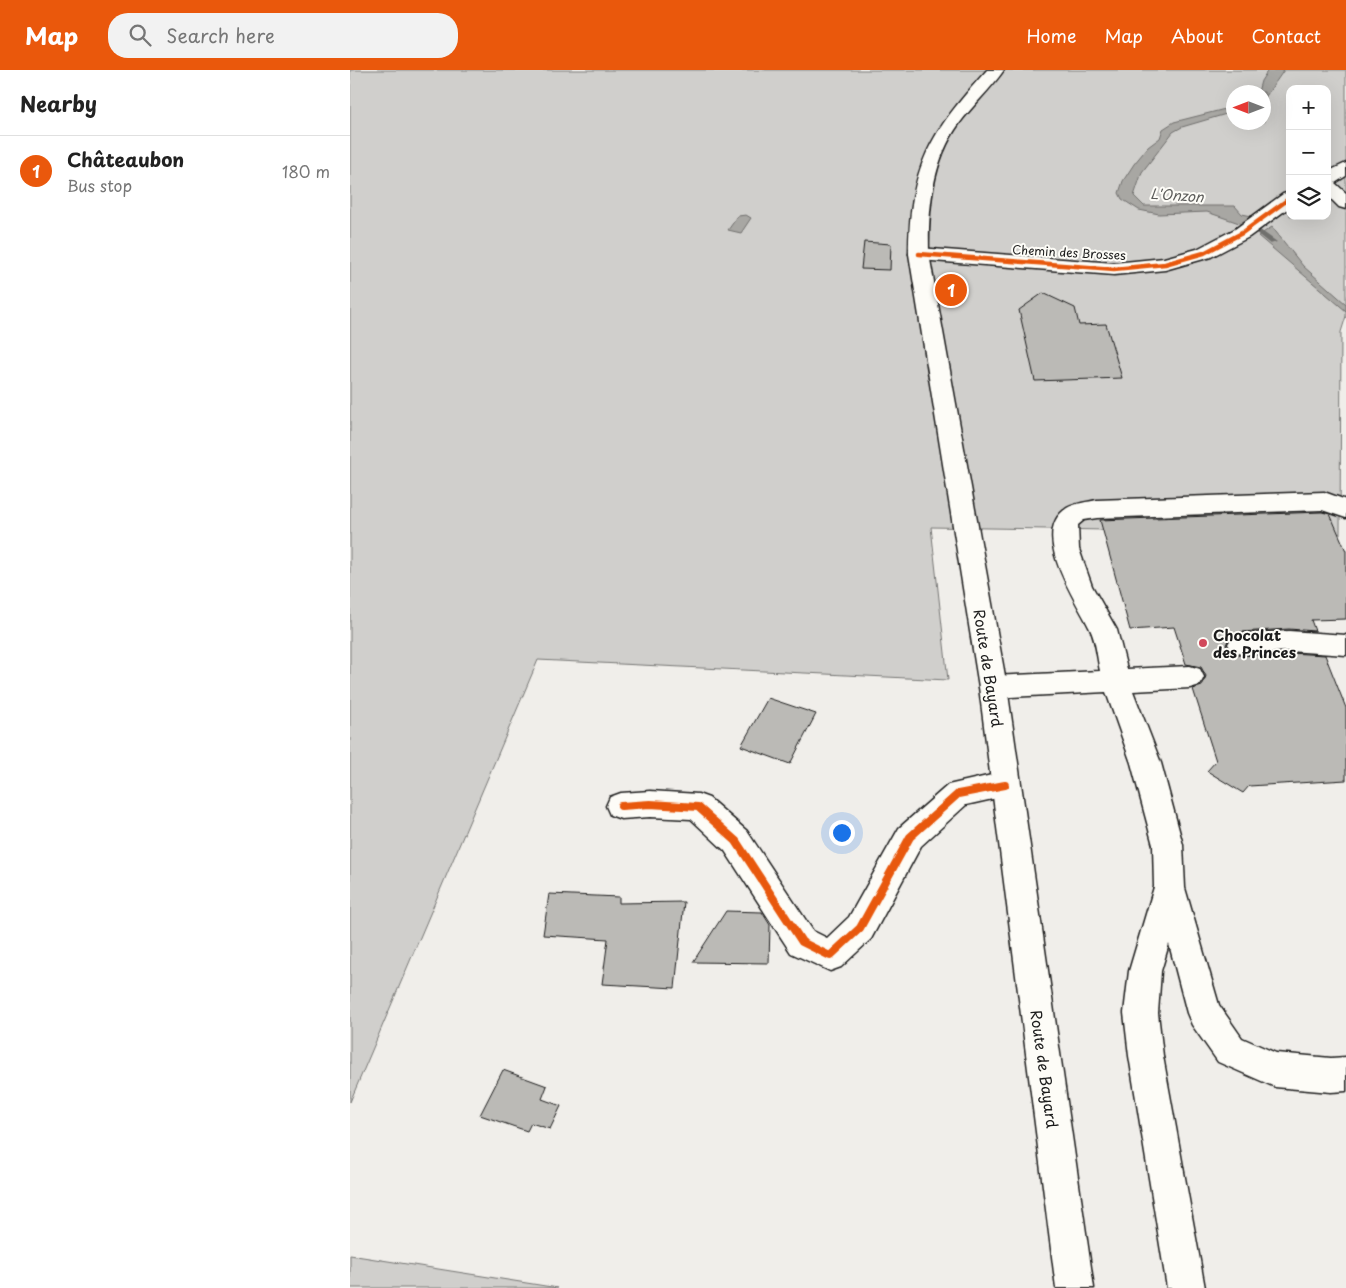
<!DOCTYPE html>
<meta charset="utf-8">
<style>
:root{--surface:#fff;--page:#f2f2f2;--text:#222;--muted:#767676;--line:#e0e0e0;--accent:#ea580c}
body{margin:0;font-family:"Playpen Sans",sans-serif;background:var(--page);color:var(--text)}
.controls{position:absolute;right:15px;top:15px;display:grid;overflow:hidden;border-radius:10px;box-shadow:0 5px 20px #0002}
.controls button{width:45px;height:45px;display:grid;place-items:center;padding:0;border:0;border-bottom:1px solid var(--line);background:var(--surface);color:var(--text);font:25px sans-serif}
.compass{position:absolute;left:876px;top:15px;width:45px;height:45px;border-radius:50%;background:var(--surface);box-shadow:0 5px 20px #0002;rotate:270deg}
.you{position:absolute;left:491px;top:762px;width:18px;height:18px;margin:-12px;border:4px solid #fff;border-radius:50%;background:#1a73e8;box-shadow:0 0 0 8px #1a73e833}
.badge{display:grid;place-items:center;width:32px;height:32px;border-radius:50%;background:var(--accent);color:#fff;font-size:16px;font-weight:700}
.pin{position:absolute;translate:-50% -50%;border:2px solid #fff;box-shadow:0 1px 5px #0006}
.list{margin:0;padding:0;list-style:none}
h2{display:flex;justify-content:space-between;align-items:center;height:65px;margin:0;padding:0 20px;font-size:21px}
h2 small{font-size:16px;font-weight:400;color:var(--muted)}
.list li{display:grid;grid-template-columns:32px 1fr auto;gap:15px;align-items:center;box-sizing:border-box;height:70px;padding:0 20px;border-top:1px solid var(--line)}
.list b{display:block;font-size:19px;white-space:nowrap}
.list p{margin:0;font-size:16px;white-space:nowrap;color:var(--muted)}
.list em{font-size:16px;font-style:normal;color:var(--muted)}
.icon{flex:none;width:28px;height:28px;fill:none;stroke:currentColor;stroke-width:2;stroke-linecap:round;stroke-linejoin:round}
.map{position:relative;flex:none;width:996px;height:1218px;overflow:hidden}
header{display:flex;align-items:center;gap:30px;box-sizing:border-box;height:70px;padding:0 25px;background:var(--accent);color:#fff}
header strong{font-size:24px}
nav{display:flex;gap:28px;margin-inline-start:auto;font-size:18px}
.search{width:350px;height:45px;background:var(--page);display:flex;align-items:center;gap:12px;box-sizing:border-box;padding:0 18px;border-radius:20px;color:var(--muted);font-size:19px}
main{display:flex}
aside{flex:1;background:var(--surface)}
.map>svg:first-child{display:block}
</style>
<header>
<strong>Map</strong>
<div class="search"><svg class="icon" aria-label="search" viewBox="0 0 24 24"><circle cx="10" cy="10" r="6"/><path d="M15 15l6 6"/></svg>Search here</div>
<nav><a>Home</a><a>Map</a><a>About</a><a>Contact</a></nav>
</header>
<main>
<aside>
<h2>Nearby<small></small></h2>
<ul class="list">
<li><span class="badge">1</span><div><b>Châteaubon</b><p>Bus stop</p></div><em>180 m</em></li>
</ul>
</aside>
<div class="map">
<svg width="996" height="1218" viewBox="0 0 996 1218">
<rect width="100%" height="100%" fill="#f0eeea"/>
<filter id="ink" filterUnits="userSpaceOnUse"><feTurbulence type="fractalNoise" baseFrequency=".02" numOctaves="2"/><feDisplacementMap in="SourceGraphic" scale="10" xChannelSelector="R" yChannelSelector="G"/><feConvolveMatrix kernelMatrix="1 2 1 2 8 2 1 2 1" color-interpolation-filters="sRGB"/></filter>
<g filter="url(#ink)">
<g fill="#d0cfcc" stroke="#767674" fill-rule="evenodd">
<path d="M0 0H996V246L991 262 990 464 581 457 598 610 188 590 0 1032ZM940 19H977V146H940ZM884 22H914V52H884Z"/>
<polygon points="0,1185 208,1218 0,1218"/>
</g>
<g fill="#a8a7a3" stroke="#706f6d">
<polygon points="918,0 934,0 914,29 914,22 908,22 911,11"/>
<polygon points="883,37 883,42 832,57 823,62 792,102 784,126 794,136 885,136 892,144 902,146 892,154 857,142 809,144 789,140 772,129 769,123 773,111 784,94 798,77 810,68 813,59 824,52"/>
<polygon points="396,145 401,148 391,163 378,160 388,146"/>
<polygon points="922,157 953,196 996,234 996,241 908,166"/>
</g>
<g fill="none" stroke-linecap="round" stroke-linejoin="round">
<polygon fill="#706f6d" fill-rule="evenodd" points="895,152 899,152 927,172 920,174 895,154"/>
</g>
<g fill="#bbbab6" stroke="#1c1c1c">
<polygon points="514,172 541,174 540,200 511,199"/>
<polygon points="693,223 725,238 729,255 756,254 772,308 685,311 669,240"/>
<polygon points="972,442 980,444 996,481 996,549 961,550 965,561 939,559 890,562 880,566 876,575 881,583 891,586 939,583 975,585 996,638 996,710 899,716 893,723 857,701 866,691 843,619 852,616 856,606 851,597 836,594 824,557 780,560 750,450"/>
<polygon points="418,628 466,644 440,694 391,676"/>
<polygon points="199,824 269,827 269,833 334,832 325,918 252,914 258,869 193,865"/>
<polygon points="376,841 412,842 420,855 419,893 343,892"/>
<polygon points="153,1000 197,1016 192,1029 211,1036 200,1059 181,1053 177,1061 130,1045"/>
</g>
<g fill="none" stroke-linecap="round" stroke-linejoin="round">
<defs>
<g id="minor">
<polygon points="996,93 996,106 985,113 996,123 996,139 989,137 977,125 977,102"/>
<polygon points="940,122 940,137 899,167 861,187 815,200 764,205 569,190 562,188 559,184 562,180 569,178 764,193 814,188 847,179 885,159 933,124"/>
<path d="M974 422 996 430V448L972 440 747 448 734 450 728 455 729 479 742 516 767 560 777 599 840 596 850 599 854 607 850 615 840 618 783 621 811 693 833 775 835 818 869 935 892 968 926 983 981 988 996 987V1021L981 1022 925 1017 868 992 842 955 837 943 819 874 811 901 808 943 813 986 855 1218H817L779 986 774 943 779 901 804 817 803 775 781 693 756 622 643 628 633 625 629 617 633 609 643 606 750 601C747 587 746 571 740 559 727 531 678 463 717 438 725 433 738 432 747 430Z"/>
<polygon points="939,561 996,565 996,585 939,581 891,584 882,581 878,574 882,567 891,564"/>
<polygon points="655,702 665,706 670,715 665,724 616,735 571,776 521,869 491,897 480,901 441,883 375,781 341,749 300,747 271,749 260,745 256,736 260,727 271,723 300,721 348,724 359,728 397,761 463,861 477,868 499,847 549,758 598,715"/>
</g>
<path id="major" d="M637 0H654C641 19 623 35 609 54 582 91 578 140 579 184L657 617 744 1218H706L629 617 559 184C559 97 580 63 637 0Z"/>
</defs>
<use href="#minor" stroke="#1c1c1c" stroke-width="3"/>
<use href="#major" stroke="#1c1c1c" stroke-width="3"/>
<use href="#minor" fill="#fdfcf7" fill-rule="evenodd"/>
<use href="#major" fill="#fdfcf7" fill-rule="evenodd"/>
<defs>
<polyline id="cycleway-far1" points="569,184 764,199 815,194 854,183 892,163 940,128"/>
<polyline id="cycleway" points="271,736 300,734 348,737 386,771 452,872 480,886 510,858 560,767 608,724 655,715"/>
</defs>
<use href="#cycleway-far1" stroke="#fdfcf7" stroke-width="6"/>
<use href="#cycleway" stroke="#fdfcf7" stroke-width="11"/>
<use href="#cycleway-far1" stroke="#e8590c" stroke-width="4.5"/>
<use href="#cycleway" stroke="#e8590c" stroke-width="8"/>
</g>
</g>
<circle fill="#d1495b" stroke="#fdfcf7" stroke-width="2" cx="853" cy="573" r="5"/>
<g text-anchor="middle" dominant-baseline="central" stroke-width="4" stroke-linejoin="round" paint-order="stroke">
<g font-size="12" fill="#1c1c1c" stroke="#fdfcf7">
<text transform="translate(719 182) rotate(3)">Chemin des Brosses</text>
</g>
<g font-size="14" font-style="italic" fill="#5b5b59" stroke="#fdfcf7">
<text transform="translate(827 125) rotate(4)">L'Onzon</text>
</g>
<g font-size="15" font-weight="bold" fill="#1c1c1c" stroke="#fdfcf7" text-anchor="start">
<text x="863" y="564">Chocolat<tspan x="863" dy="17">des Princes</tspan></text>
</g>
<g font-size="15" fill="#1c1c1c" stroke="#fdfcf7">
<text transform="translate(639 598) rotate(81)">Route de Bayard</text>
<text transform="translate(695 999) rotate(82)">Route de Bayard</text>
</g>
</g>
</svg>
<div class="controls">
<button>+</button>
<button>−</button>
<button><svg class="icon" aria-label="layers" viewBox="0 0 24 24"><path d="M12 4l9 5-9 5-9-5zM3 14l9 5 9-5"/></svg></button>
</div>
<svg class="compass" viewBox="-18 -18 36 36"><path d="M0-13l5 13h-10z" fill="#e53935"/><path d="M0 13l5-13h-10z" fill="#767676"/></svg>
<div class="you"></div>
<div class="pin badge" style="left:601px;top:220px">1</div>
</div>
</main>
